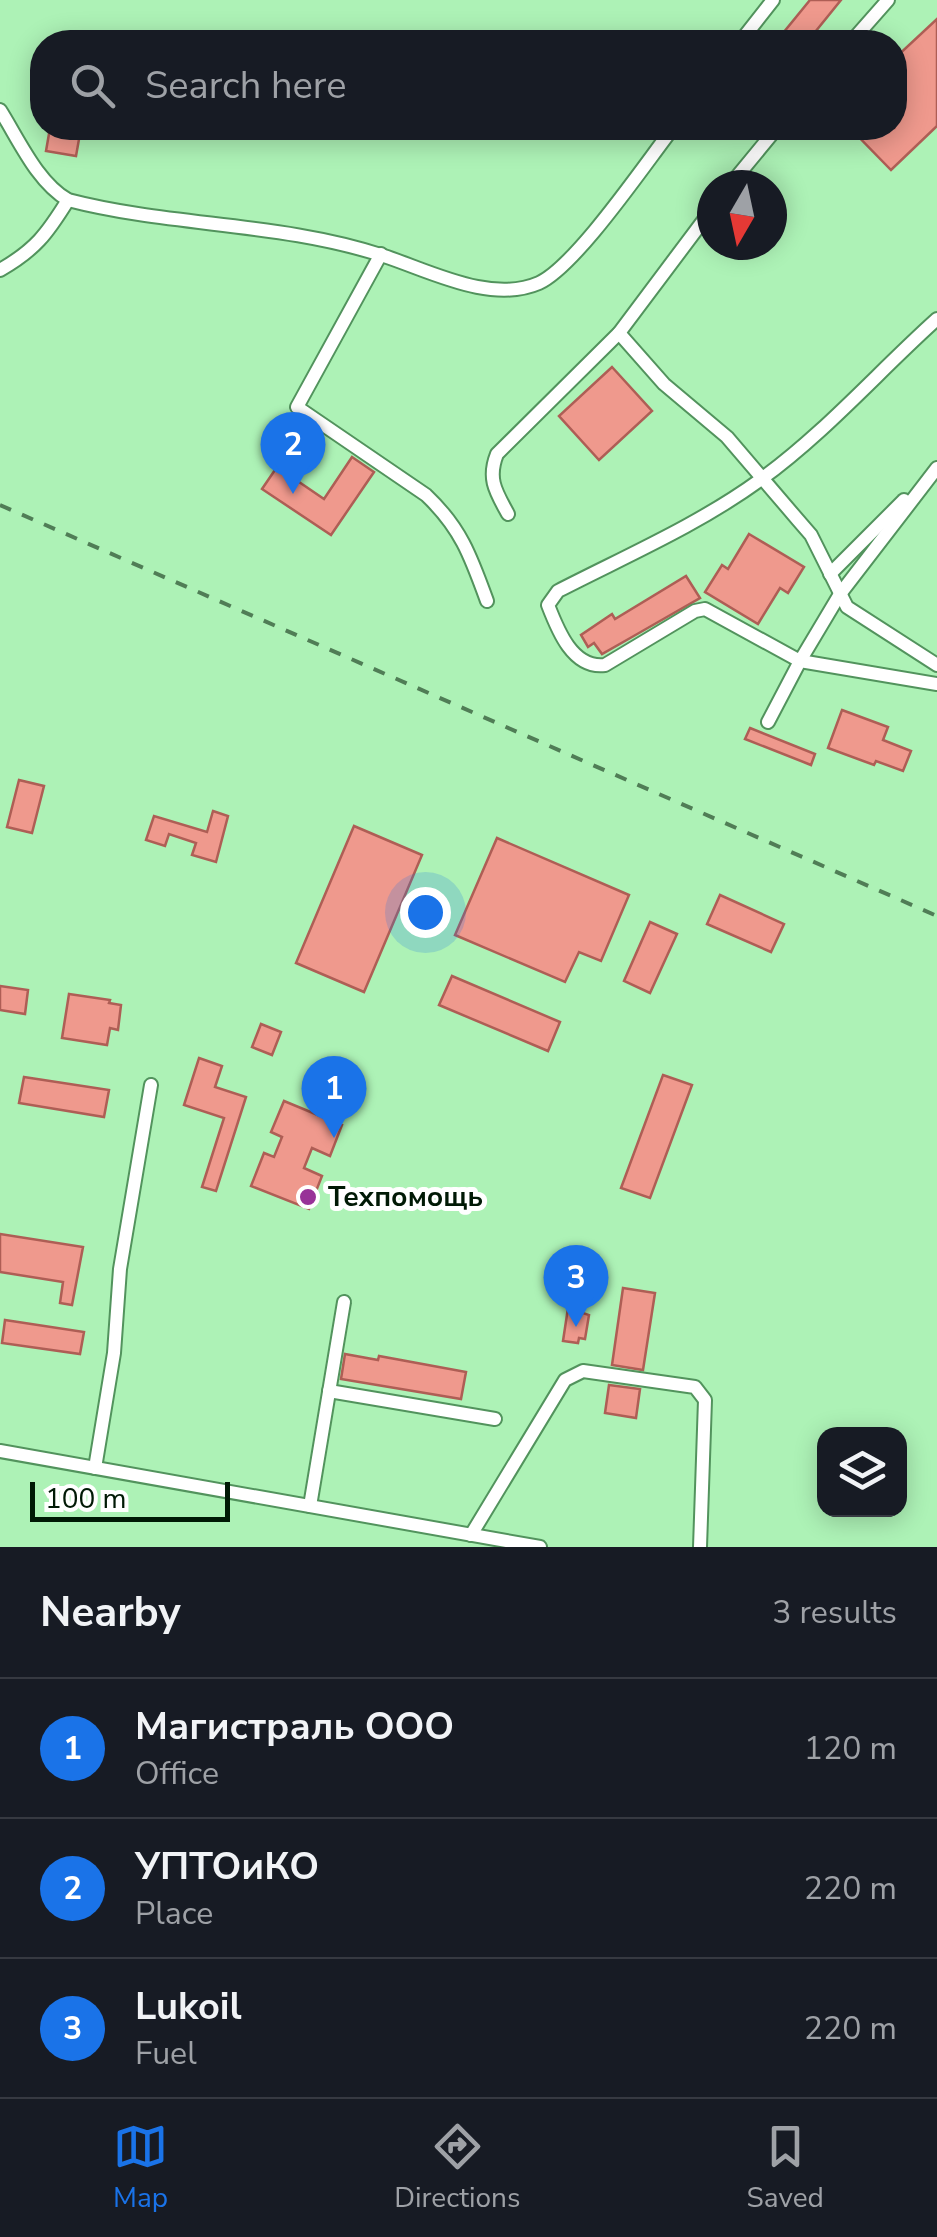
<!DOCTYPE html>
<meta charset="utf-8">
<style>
:root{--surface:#171b24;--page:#242831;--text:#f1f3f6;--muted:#9ea1a6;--line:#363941;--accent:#1a73e8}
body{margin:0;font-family:"Nunito Sans",sans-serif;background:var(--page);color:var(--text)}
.controls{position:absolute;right:30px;bottom:30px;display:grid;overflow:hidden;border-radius:20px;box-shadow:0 5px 25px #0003}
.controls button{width:90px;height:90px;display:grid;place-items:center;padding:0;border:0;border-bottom:2px solid var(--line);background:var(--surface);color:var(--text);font:50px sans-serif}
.compass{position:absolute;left:697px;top:170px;width:90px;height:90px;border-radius:50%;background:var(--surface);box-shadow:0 5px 25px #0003;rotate:189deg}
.scale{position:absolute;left:30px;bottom:25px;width:200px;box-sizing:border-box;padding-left:10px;border:5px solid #001905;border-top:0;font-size:28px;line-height:35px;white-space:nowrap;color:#001905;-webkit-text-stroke:8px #fff;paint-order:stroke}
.you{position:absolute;left:425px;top:912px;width:35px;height:35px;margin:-25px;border:8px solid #fff;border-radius:50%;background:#1a73e8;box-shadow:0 0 0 15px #1a73e833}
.badge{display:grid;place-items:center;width:65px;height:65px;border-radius:50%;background:var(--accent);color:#fff;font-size:32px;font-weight:700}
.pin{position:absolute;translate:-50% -82px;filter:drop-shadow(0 2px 5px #0008)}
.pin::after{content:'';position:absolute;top:52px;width:35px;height:30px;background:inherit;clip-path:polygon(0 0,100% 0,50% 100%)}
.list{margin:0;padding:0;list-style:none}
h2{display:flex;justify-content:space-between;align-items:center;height:130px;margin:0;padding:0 40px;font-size:42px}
h2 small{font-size:32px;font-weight:400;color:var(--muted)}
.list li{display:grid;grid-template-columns:65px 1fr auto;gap:30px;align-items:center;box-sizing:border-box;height:140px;padding:0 40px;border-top:2px solid var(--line)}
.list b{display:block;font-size:38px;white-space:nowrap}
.list p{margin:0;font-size:32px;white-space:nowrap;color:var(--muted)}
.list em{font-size:32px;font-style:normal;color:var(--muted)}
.icon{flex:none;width:55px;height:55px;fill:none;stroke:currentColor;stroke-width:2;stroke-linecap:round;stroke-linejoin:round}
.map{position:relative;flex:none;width:937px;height:1547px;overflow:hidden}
.search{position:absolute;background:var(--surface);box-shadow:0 5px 25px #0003;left:30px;right:30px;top:30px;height:110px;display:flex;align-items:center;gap:25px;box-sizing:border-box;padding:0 35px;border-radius:40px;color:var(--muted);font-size:38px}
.sheet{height:550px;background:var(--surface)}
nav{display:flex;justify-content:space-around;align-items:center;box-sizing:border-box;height:140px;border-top:2px solid var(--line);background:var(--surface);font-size:28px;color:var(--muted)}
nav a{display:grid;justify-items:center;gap:5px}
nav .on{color:var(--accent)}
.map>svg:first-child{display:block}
</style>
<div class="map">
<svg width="937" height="1547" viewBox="0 0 937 1547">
<rect width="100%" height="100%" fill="#adf2b6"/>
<g fill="#ef998d" stroke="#ae5e55" stroke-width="2.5">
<polygon points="810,0 841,0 807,42 785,42 779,38"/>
<polygon points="937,19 937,126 891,170 850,128 894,128 894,59"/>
<polygon points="50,128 81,128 76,156 46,151"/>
<polygon points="612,367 652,411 599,460 559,416"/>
<polygon points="352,457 374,472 331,535 262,489 277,467 324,499"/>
<polygon points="749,534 804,567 788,593 780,588 758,624 705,592 722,565 728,569"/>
<polygon points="686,576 700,598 632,637 602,654 594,643 588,647 581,635 612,614 615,619"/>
<polygon points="842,710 888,727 883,740 911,751 903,771 876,761 874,765 828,748"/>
<polygon points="750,728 815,754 811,765 745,739"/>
<polygon points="19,780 44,786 32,833 7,827"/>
<polygon points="213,811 228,816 216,862 192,855 196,843 169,834 165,846 146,840 154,816 207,832"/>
<polygon points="354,826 422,855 364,992 296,963"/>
<polygon points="497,838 629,895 601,961 579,952 565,982 455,935"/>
<polygon points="720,895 784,924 771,952 707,924"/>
<polygon points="650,922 677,934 650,993 624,981"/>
<polygon points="452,976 560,1022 548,1051 439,1005"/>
<polygon points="0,986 28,990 25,1014 0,1010"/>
<polygon points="69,994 110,1000 109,1003 121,1005 118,1030 110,1028 107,1045 62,1038"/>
<polygon points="261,1024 281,1032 272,1055 252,1047"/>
<polygon points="199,1058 222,1066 215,1087 246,1097 216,1191 202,1187 224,1118 184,1105"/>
<polygon points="663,1075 692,1085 650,1198 621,1188"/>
<polygon points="24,1077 109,1090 104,1117 19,1103"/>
<polygon points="284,1101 342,1125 330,1156 312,1148 304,1168 322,1176 309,1209 251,1186 264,1153 274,1157 282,1137 271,1132"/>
<polygon points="0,1234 83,1247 72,1305 60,1303 63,1282 0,1272"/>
<polygon points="623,1288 655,1293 643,1370 612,1365"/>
<polygon points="568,1308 589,1315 585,1339 579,1338 578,1343 563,1341"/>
<polygon points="5,1320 84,1332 80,1354 2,1343"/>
<polygon points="345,1354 378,1360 379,1356 466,1372 461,1399 341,1379"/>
<polygon points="609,1385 640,1389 636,1418 605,1413"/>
</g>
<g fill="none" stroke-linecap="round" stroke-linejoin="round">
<defs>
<g id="minor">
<polyline points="740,42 773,0"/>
<polyline points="851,42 888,0"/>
<path d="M0 110C19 140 37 182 68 200 172 227 282 222 384 256 430 271 491 304 539 283 576 266 645 164 673 128"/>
<polyline points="730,185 777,128"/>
<path d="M381 254 297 407 426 495C461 528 471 557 487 601"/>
<path d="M0 270C35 250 47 234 68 200"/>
<path d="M937 319C878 372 825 433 760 480 698 525 626 556 558 591L548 605C558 631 573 669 605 665L695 611 705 609 800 661 840 594 937 468"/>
<polyline points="619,333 664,384 727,437 798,520 811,535 847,607 937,665"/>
<path d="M508 514C496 492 487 479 497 454L619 333 712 209"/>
<polyline points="830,574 904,500"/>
<polyline points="768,722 800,661 937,684"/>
<polyline points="329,1391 495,1419"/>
<polyline points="0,1451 540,1547"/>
<polyline points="95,1468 114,1353 120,1269 151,1085"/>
<polyline points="310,1506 344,1302"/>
<polyline points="471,1535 565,1380 583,1371 695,1387 705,1400 700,1547"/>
</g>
</defs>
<use href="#minor" stroke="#52935d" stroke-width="16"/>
<use href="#minor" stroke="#fff" stroke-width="12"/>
<polyline stroke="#507d56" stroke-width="4" stroke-dasharray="12 12" stroke-linecap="butt" points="0,505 937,916"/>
</g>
<circle fill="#983398" stroke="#fff" stroke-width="4" cx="308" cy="1197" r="10"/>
<g text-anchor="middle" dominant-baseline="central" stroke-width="10" stroke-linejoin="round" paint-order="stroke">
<g font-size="28" font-weight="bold" fill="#001905" stroke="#fff" text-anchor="start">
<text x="328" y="1197">Техпомощь</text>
</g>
</g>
</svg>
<div class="controls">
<button><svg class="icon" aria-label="layers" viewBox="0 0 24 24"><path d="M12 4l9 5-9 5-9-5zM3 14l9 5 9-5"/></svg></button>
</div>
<svg class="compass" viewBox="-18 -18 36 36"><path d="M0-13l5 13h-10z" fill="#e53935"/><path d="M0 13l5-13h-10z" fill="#9ea1a6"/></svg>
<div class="scale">100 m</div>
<div class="you"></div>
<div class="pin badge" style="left:334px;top:1138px">1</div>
<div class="pin badge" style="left:293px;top:494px">2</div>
<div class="pin badge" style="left:576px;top:1327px">3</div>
<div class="search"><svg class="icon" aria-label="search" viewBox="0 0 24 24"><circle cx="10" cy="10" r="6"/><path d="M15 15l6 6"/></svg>Search here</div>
</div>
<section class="sheet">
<h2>Nearby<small>3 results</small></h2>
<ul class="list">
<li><span class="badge">1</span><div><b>Магистраль ООО</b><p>Office</p></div><em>120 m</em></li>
<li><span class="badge">2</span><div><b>УПТОиКО</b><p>Place</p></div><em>220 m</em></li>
<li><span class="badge">3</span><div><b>Lukoil</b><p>Fuel</p></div><em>220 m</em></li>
</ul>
</section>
<nav>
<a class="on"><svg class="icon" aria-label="map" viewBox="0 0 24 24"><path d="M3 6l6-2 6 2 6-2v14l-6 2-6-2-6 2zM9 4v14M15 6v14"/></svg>Map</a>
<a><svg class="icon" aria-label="directions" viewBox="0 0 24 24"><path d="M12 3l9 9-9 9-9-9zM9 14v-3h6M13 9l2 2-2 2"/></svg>Directions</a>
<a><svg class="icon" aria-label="saved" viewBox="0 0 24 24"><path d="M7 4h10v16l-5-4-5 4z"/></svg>Saved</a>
</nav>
